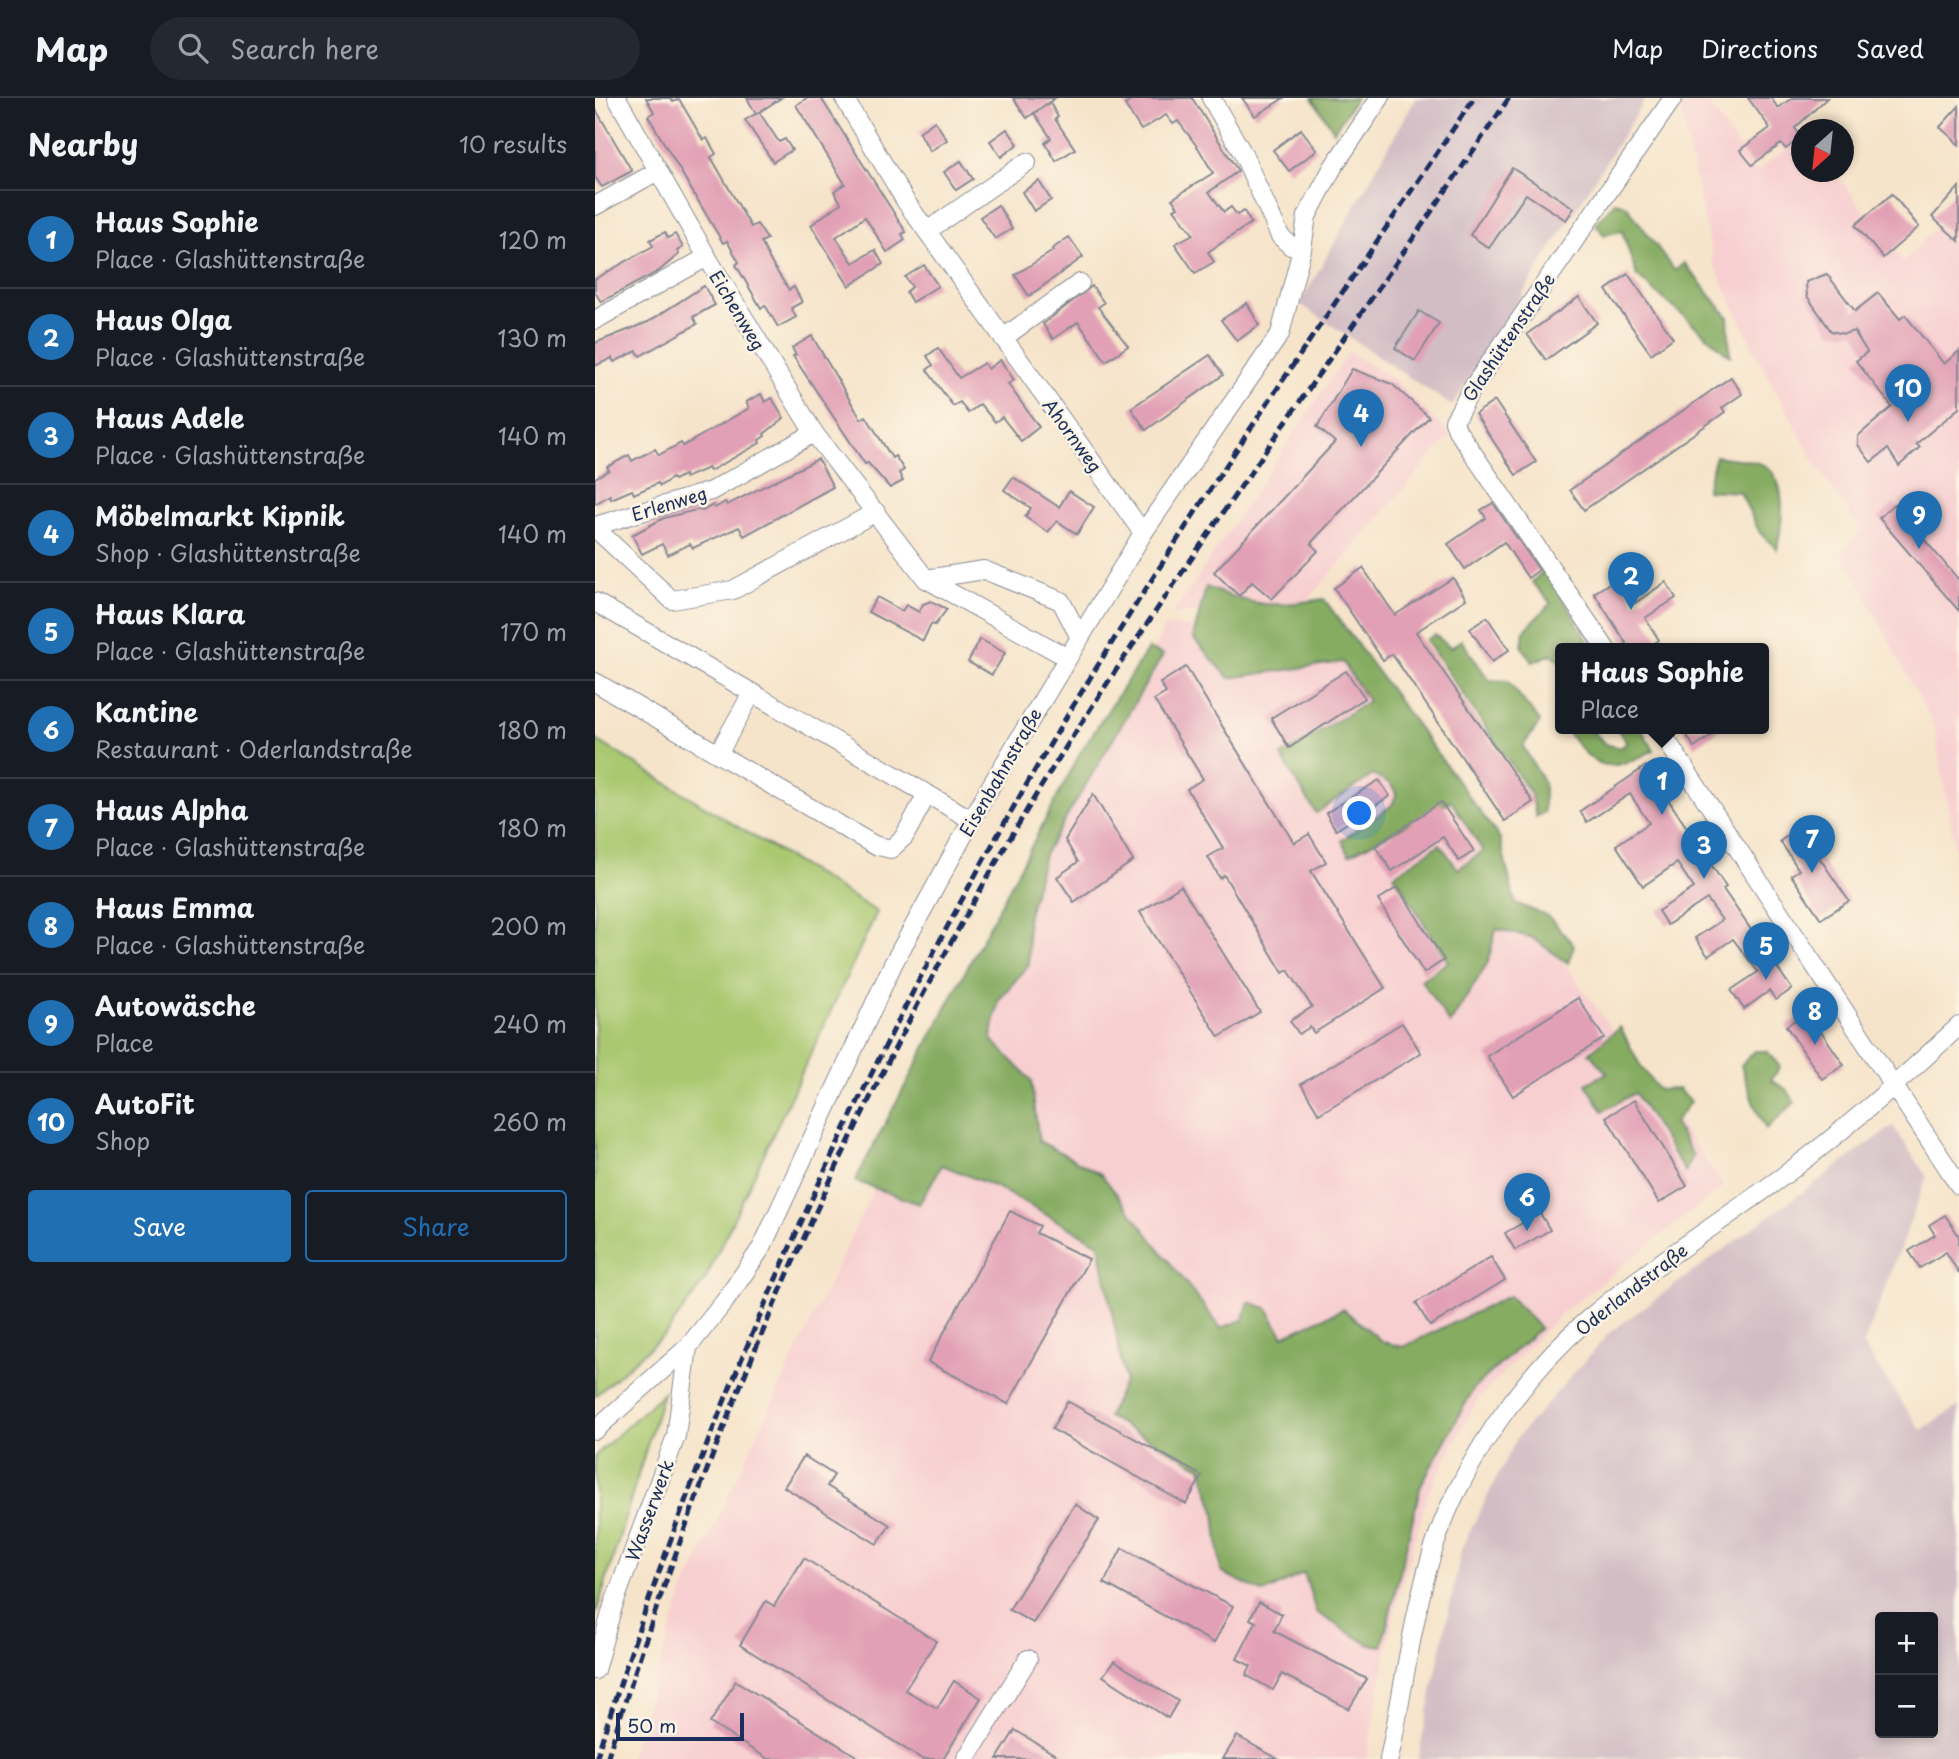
<!DOCTYPE html>
<meta charset="utf-8">
<style>
:root{--surface:#171b24;--page:#242831;--text:#f1f3f6;--muted:#9ea1a6;--line:#363941;--accent:#1f6fb2}
body{margin:0;font-family:"Playpen Sans",sans-serif;background:var(--page);color:var(--text)}
.controls{position:absolute;right:21px;bottom:21px;display:grid;overflow:hidden;border-radius:7px;box-shadow:0 4px 10px #0003}
.controls button{width:63px;height:63px;display:grid;place-items:center;padding:0;border:0;border-bottom:2px solid var(--line);background:var(--surface);color:var(--text);font:35px sans-serif}
.compass{position:absolute;left:1196px;top:21px;width:63px;height:63px;border-radius:50%;background:var(--surface);box-shadow:0 4px 10px #0003;rotate:207deg}
.scale{position:absolute;left:21px;bottom:18px;width:128px;box-sizing:border-box;padding-left:7px;border:4px solid #1b2f5e;border-top:0;font-size:19px;line-height:24px;white-space:nowrap;color:#1b2f5e;-webkit-text-stroke:5px #fcf5e5;paint-order:stroke}
.you{position:absolute;left:765px;top:716px;width:24px;height:24px;margin:-18px;border:5px solid #fff;border-radius:50%;background:#1a73e8;box-shadow:0 0 0 10px #1a73e833}
.badge{display:grid;place-items:center;width:46px;height:46px;border-radius:50%;background:var(--accent);color:#fff;font-size:23px;font-weight:700}
.pin{position:absolute;translate:-50% -58px;filter:drop-shadow(0 2px 4px #0008)}
.pin::after{content:'';position:absolute;top:37px;width:24px;height:21px;background:inherit;clip-path:polygon(0 0,100% 0,50% 100%)}
.popup{position:absolute;left:960px;top:545px;width:214px;height:91px;box-sizing:border-box;display:grid;place-content:center;border-radius:7px;background:var(--surface);filter:drop-shadow(0 2px 5px #0005);font-size:23px;white-space:nowrap;color:var(--muted)}
.popup b{font-size:26px;color:var(--text)}
.popup::after{content:'';position:absolute;left:50%;top:100%;margin-left:-14px;border:14px solid transparent;border-top-color:var(--surface)}
.list{margin:0;padding:0;list-style:none}
h2{display:flex;justify-content:space-between;align-items:center;height:91px;margin:0;padding:0 28px;font-size:30px}
h2 small{font-size:23px;font-weight:400;color:var(--muted)}
.list li{display:grid;grid-template-columns:46px 1fr auto;gap:21px;align-items:center;box-sizing:border-box;height:98px;padding:0 28px;border-top:2px solid var(--line)}
.list b{display:block;font-size:26px;white-space:nowrap}
.list p{margin:0;font-size:23px;white-space:nowrap;color:var(--muted)}
.list em{font-size:23px;font-style:normal;color:var(--muted)}
.actions{display:flex;gap:14px;padding:21px 28px}
.actions a{flex:1;padding:16px 0;border:2px solid var(--accent);border-radius:7px;text-align:center;font-size:24px;color:var(--accent)}
.actions .main{background:var(--accent);color:#fff}
.icon{flex:none;width:38px;height:38px;fill:none;stroke:currentColor;stroke-width:2;stroke-linecap:round;stroke-linejoin:round}
.map{position:relative;flex:none;width:1364px;height:1661px;overflow:hidden}
header{display:flex;align-items:center;gap:42px;box-sizing:border-box;height:98px;padding:0 35px;background:var(--surface);border-bottom:2px solid var(--line)}
header strong{font-size:33px}
nav{display:flex;gap:38px;margin-inline-start:auto;font-size:24px}
.search{width:490px;height:63px;background:var(--page);display:flex;align-items:center;gap:18px;box-sizing:border-box;padding:0 24px;border-radius:38px;color:var(--muted);font-size:26px}
main{display:flex}
aside{flex:1;background:var(--surface)}
.map>svg:first-child{display:block}
</style>
<header>
<strong>Map</strong>
<div class="search"><svg class="icon" aria-label="search" viewBox="0 0 24 24"><circle cx="10" cy="10" r="6"/><path d="M15 15l6 6"/></svg>Search here</div>
<nav><a>Map</a><a>Directions</a><a>Saved</a></nav>
</header>
<main>
<aside>
<h2>Nearby<small>10 results</small></h2>
<ul class="list">
<li><span class="badge">1</span><div><b>Haus Sophie</b><p>Place · Glashüttenstraße</p></div><em>120 m</em></li>
<li><span class="badge">2</span><div><b>Haus Olga</b><p>Place · Glashüttenstraße</p></div><em>130 m</em></li>
<li><span class="badge">3</span><div><b>Haus Adele</b><p>Place · Glashüttenstraße</p></div><em>140 m</em></li>
<li><span class="badge">4</span><div><b>Möbelmarkt Kipnik</b><p>Shop · Glashüttenstraße</p></div><em>140 m</em></li>
<li><span class="badge">5</span><div><b>Haus Klara</b><p>Place · Glashüttenstraße</p></div><em>170 m</em></li>
<li><span class="badge">6</span><div><b>Kantine</b><p>Restaurant · Oderlandstraße</p></div><em>180 m</em></li>
<li><span class="badge">7</span><div><b>Haus Alpha</b><p>Place · Glashüttenstraße</p></div><em>180 m</em></li>
<li><span class="badge">8</span><div><b>Haus Emma</b><p>Place · Glashüttenstraße</p></div><em>200 m</em></li>
<li><span class="badge">9</span><div><b>Autowäsche</b><p>Place</p></div><em>240 m</em></li>
<li><span class="badge">10</span><div><b>AutoFit</b><p>Shop</p></div><em>260 m</em></li>
</ul>
<div class="actions"><a class="main">Save</a><a>Share</a></div>
</aside>
<div class="map">
<svg width="1364" height="1661" viewBox="0 0 1364 1661">
<rect width="100%" height="100%" fill="#fcf5e5"/>
<filter id="ink" filterUnits="userSpaceOnUse"><feTurbulence type="fractalNoise" baseFrequency=".0143" numOctaves="2"/><feDisplacementMap in="SourceGraphic" scale="14" xChannelSelector="R" yChannelSelector="G"/><feConvolveMatrix kernelMatrix="1 2 1 2 8 2 1 2 1" color-interpolation-filters="sRGB"/></filter>
<filter id="wash" filterUnits="userSpaceOnUse"><feTurbulence type="fractalNoise" baseFrequency=".00686" numOctaves="4" result="noise"/><feDisplacementMap in="SourceGraphic" scale="28" xChannelSelector="R" yChannelSelector="G"/><feGaussianBlur stdDeviation="1.57" result="paint"/><feColorMatrix in="noise" values="0 0 0 0 0 0 0 0 0 0 0 0 0 0 0 0 0 1.4 0 .05"/><feComposite in="paint" operator="in"/></filter>
<g filter="url(#wash)">
<rect width="100%" height="100%" fill="#f6e4ca"/>
<g fill="#f7cfd0">
<polygon points="1095,0 1110,0 1160,74 1206,40 1206,74 1239,74 1309,164 1343,127 1355,137 1364,128 1364,810 1360,750 1339,628 1247,453 1266,432 1220,365 1163,259 1119,166 1085,11"/>
<polygon points="754,254 801,283 855,337 707,509 578,516"/>
<polygon points="727,527 1129,1088 966,1216 882,1302 833,1395 799,1515 771,1661 34,1661 90,1489 336,970 570,529"/>
</g>
<g fill="#d2bdc5" fill-rule="evenodd">
<polygon points="821,0 1051,0 857,308 705,206"/>
<path d="M1298 1028 1332 1079 1268 1248 1326 1332 1364 1308V1661H823L867 1449 922 1340 1014 1235ZM1285 1519H1338V1635H1285Z"/>
</g>
<g fill="#a9c86f" stroke="#627c66" stroke-width="2">
<polygon points="0,641 282,814 110,1182 72,1234 0,1298"/>
<polygon points="68,1295 0,1519 0,1358"/>
</g>
<g fill="#86ac62" stroke="#506e60" stroke-width="2">
<polygon points="717,0 761,0 739,33"/>
<polygon points="1020,104 1031,107 1080,173 1089,165 1133,219 1135,258 1042,178 1027,133 1009,137 1001,126"/>
<path d="M1121 358C1135 361 1158 361 1170 368 1194 383 1187 427 1182 451L1165 435 1145 394 1111 392Z"/>
<polygon points="950,471 998,551 965,551 965,563 957,556 938,564 927,549 929,533 956,505 937,484"/>
<path d="M611 489C661 509 675 510 729 501L905 741 920 805 953 818 979 847 973 865 936 839 901 831 893 864 855 926 826 882 853 864 799 777 845 746 863 771 888 753 856 703 754 757 747 742 797 707 802 695 794 685 778 677 721 715 686 658 773 603 748 564 634 580 598 540Z"/>
<polygon points="840,537 856,550 866,542 894,582 913,583 945,624 928,648 949,685 949,714 941,719 936,696 831,542"/>
<polygon points="553,551 568,557 449,757 432,821 434,866 404,902 396,941 436,982 444,1043 506,1076 626,1230 648,1222 654,1204 672,1210 688,1238 748,1211 788,1244 808,1249 914,1198 945,1230 879,1290 826,1387 787,1548 773,1546 721,1514 709,1475 669,1495 626,1474 620,1414 606,1369 513,1319 530,1282 504,1146 401,1089 347,1067 324,1106 260,1083 487,652"/>
<path d="M970 631H996L1010 646 1026 650 1032 644 1022 631H1046L1059 652C1013 676 1002 674 970 631Z"/>
<polygon points="1025,929 1046,969 1064,992 1083,991 1095,1004 1079,1025 1098,1058 1090,1074 1040,995 1008,1013 991,986 1012,975 994,955"/>
<polygon points="1160,953 1172,953 1185,969 1176,982 1192,992 1200,1004 1171,1031 1158,1004 1146,967"/>
</g>
<g id="blocks">
<g fill="#e2a0b6">
<polygon points="51,0 75,0 78,4 84,1 108,42 112,40 121,56 116,59 156,129 162,126 172,141 166,144 177,166 194,192 199,189 207,204 196,210 201,219 183,229 170,207 166,210 141,167 144,164 132,143 128,145 53,18 59,14"/>
<polygon points="152,0 186,0 161,16"/>
<polygon points="212,0 226,0 311,134 307,136 310,142 292,154 270,119 241,139 258,165 280,152 288,166 254,188 216,127 246,105 239,93 250,86 201,7"/>
<polygon points="418,0 460,0 432,20"/>
<polygon points="540,0 597,0 643,73 614,94 629,114 636,109 642,117 649,113 656,125 613,154 619,164 600,175 580,146 598,136 579,111 583,109 577,101 618,75 604,51 583,23 578,26 571,17 546,32 530,7"/>
<polygon points="647,0 689,0 660,18"/>
<polygon points="1153,0 1176,0 1183,10 1197,0 1232,0 1200,30 1206,39 1191,51 1186,46 1157,67 1145,52 1175,30"/>
<polygon points="455,5 463,19 460,21 480,51 461,63 450,45 456,40 439,15"/>
<polygon points="1364,8 1364,47 1345,29"/>
<polygon points="0,10 37,73 7,89 0,79"/>
<polygon points="164,14 184,44 190,41 197,52 178,64 150,22"/>
<polygon points="340,23 352,42 335,53 324,34"/>
<polygon points="412,31 423,46 406,59 395,43"/>
<polygon points="706,31 722,52 694,73 678,52"/>
<polygon points="366,63 378,81 361,92 349,74"/>
<polygon points="917,70 979,110 971,122 931,96 894,150 875,137"/>
<polygon points="444,83 456,102 439,113 427,94"/>
<polygon points="1364,89 1364,143 1337,119"/>
<polygon points="1297,96 1324,129 1288,160 1260,127"/>
<polygon points="403,107 417,131 400,141 385,119"/>
<polygon points="70,134 73,140 80,136 88,149 82,153 84,156 64,173 6,204 0,194 0,181 58,148 55,142"/>
<polygon points="474,139 488,159 434,198 420,177 458,153 457,151"/>
<polygon points="329,167 343,188 317,204 311,194 317,189 310,179"/>
<polygon points="1033,176 1078,240 1056,256 1011,192"/>
<polygon points="1232,176 1260,213 1283,195 1305,221 1310,217 1349,266 1364,253 1364,310 1321,346 1325,349 1304,368 1293,351 1276,364 1263,347 1263,338 1297,309 1261,263 1272,254 1259,233 1249,236 1236,233 1212,198 1211,184"/>
<polygon points="109,188 120,207 98,219 102,226 45,258 42,253 19,264 17,260 0,268 0,245 53,224"/>
<polygon points="497,188 509,205 503,209 533,248 511,263 483,224 458,241 448,226"/>
<polygon points="984,199 1002,225 951,262 932,236"/>
<polygon points="652,205 664,227 642,243 626,222"/>
<polygon points="824,213 844,225 820,263 800,250"/>
<polygon points="217,238 266,321 271,318 297,360 300,358 309,372 304,375 308,383 295,390 273,365 270,366 198,258 201,257 197,250"/>
<polygon points="343,250 364,280 389,265 393,271 405,262 419,282 413,286 444,329 426,343 407,319 400,324 385,306 373,315 365,304 358,308 332,272 338,267 332,258"/>
<polygon points="615,257 628,277 551,332 536,310"/>
<polygon points="757,271 797,286 834,319 716,445 723,453 677,501 657,484 644,498 619,474 740,344 722,329"/>
<polygon points="1136,279 1147,296 1127,310 1130,314 989,412 975,392"/>
<polygon points="166,296 170,304 177,300 189,320 169,336 170,338 164,342 165,345 115,373 113,370 90,380 89,377 79,382 77,380 65,388 63,385 39,396 37,392 16,401 15,397 0,406 0,380 14,372 12,369 34,357 37,363 60,351 64,357 86,345 88,348 154,310 151,304"/>
<polygon points="900,303 941,364 921,377 880,316"/>
<polygon points="223,361 238,389 149,438 144,429 98,450 95,446 73,457 67,446 47,456 37,437 69,420 105,411 107,413 118,407 120,410 130,404 132,407"/>
<polygon points="418,379 464,409 474,393 499,409 482,436 462,423 453,434 430,419 436,410 409,392"/>
<polygon points="898,405 944,472 933,480 909,444 870,471 853,446 891,420 886,412"/>
<polygon points="1299,406 1364,482 1364,513 1284,420"/>
<polygon points="768,470 800,517 858,480 871,501 821,534 938,704 910,723 797,556 788,562 739,490"/>
<polygon points="1024,479 1040,505 1071,484 1081,500 1050,520 1064,542 1051,551 1035,551 999,495"/>
<polygon points="282,499 307,513 311,507 324,514 328,506 336,503 352,511 340,527 336,526 328,543 273,514"/>
<polygon points="892,519 914,552 897,564 875,531"/>
<polygon points="385,541 410,555 397,577 373,564"/>
<polygon points="591,569 699,745 714,736 731,764 716,773 790,890 719,935 715,929 704,936 695,923 717,909 693,872 688,875 629,777 625,780 613,759 628,750 592,691 608,681 559,602 571,595 565,585"/>
<polygon points="751,573 770,600 694,650 676,620"/>
<polygon points="1088,631 1126,631 1099,649"/>
<polygon points="1051,668 1131,789 1128,791 1197,891 1181,902 1174,893 1149,911 1136,892 1163,874 1138,841 1113,858 1100,840 1127,822 1112,801 1072,827 1063,813 1099,790 1082,765 1048,788 1021,747 1054,725 1035,696 992,724 985,713"/>
<polygon points="784,682 795,698 741,732 731,715"/>
<polygon points="498,696 538,763 479,804 462,779 483,764 470,742"/>
<polygon points="846,704 879,753 864,763 848,739 797,773 780,748"/>
<polygon points="1204,730 1254,803 1226,821 1196,777 1204,772 1185,743"/>
<polygon points="586,788 665,914 624,939 545,814"/>
<polygon points="803,789 849,862 829,875 783,802"/>
<polygon points="983,900 1009,940 918,998 892,958"/>
<polygon points="1213,914 1249,967 1227,981 1191,928"/>
<polygon points="807,925 826,955 724,1016 706,986"/>
<polygon points="1039,1002 1092,1088 1064,1105 1011,1019"/>
<polygon points="415,1113 445,1128 441,1135 494,1161 413,1306 333,1264"/>
<polygon points="945,1115 955,1132 920,1152 910,1135"/>
<polygon points="1350,1117 1364,1138 1364,1175 1351,1154 1325,1170 1314,1153 1340,1137 1334,1127"/>
<polygon points="896,1159 910,1182 835,1228 821,1205"/>
<polygon points="472,1303 607,1378 591,1406 457,1331"/>
<polygon points="209,1358 239,1377 232,1388 295,1427 282,1446 189,1389"/>
<polygon points="480,1406 504,1422 438,1525 414,1512"/>
<polygon points="527,1450 638,1508 619,1545 509,1485"/>
<polygon points="209,1460 341,1543 310,1592 342,1610 359,1583 386,1600 348,1661 327,1661 145,1547 171,1503 179,1508"/>
<polygon points="664,1504 687,1516 679,1533 772,1581 754,1611 687,1576 678,1592 651,1577 656,1568 642,1561 661,1524 655,1521"/>
<polygon points="519,1563 583,1603 573,1620 508,1578"/>
<polygon points="141,1583 266,1661 173,1661 115,1625"/>
<polygon points="420,1632 467,1661 402,1661"/>
<polygon points="642,1638 683,1661 628,1661"/>
</g>
</g>
</g>
<g filter="url(#ink)">
<use href="#blocks" fill-opacity="0" stroke="#888a94" stroke-width="2"/>
<g fill="none" stroke-linecap="round" stroke-linejoin="round">
<defs>
<g id="minor">
<polyline points="22,0 112,159 219,335 331,481 473,560"/>
<polyline points="249,0 311,104 548,435"/>
<polyline points="616,0 647,54 685,138 696,148 707,151"/>
<polyline points="0,108 63,73"/>
<polyline points="332,133 432,64"/>
<polyline points="0,222 112,159"/>
<polyline points="408,240 485,185"/>
<polyline points="0,428 116,393 219,335"/>
<polyline points="0,430 77,502 138,492 281,414"/>
<polyline points="331,481 389,472 466,503 485,540"/>
<polyline points="0,504 377,722"/>
<polyline points="1011,551 862,332 859,323 878,289 1078,0"/>
<polyline points="0,584 279,747 296,751 309,739 332,696"/>
<polyline points="1064,631 1364,1087"/>
<polyline points="123,656 157,595"/>
<polyline points="0,1332 93,1249 130,1203 167,1149 298,866 391,696 548,435 685,236 707,151 712,118 738,69 785,0"/>
<polyline points="0,1572 18,1508 81,1338 93,1249"/>
<polyline points="371,1661 433,1561"/>
<path d="M794 1661C812 1577 822 1471 861 1395 892 1332 938 1269 991 1223 1054 1169 1125 1125 1191 1076 1252 1031 1309 979 1364 928"/>
</g>
</defs>
<use href="#minor" stroke="#888a94" stroke-width="20"/>
<use href="#minor" stroke="#fff" stroke-width="18"/>
<g stroke="#1b2f5e" stroke-width="5" stroke-dasharray="10 5" stroke-linecap="butt">
<path d="M1 1661C102 1338 239 1027 405 733 548 479 717 241 879 0"/>
<path d="M12 1661C110 1343 245 1031 413 744 475 637 546 535 616 432 715 288 816 145 914 0"/>
</g>
</g>
</g>
<g text-anchor="middle" dominant-baseline="central" stroke-width="5" stroke-linejoin="round" paint-order="stroke">
<g font-size="18" fill="#1b2f5e" stroke="#fcf5e5">
<text transform="translate(143 212) rotate(59)">Eichenweg</text>
<text transform="translate(913 239) rotate(-56)">Glashüttenstraße</text>
<text transform="translate(478 337) rotate(54)">Ahornweg</text>
<text transform="translate(74 405) rotate(-17)">Erlenweg</text>
<text transform="translate(405 674) rotate(-60)">Eisenbahnstraße</text>
<text transform="translate(1036 1191) rotate(-38)">Oderlandstraße</text>
<text transform="translate(54 1412) rotate(-70)">Wasserwerk</text>
</g>
</g>
</svg>
<div class="controls">
<button>+</button>
<button>−</button>
</div>
<svg class="compass" viewBox="-18 -18 36 36"><path d="M0-13l5 13h-10z" fill="#e53935"/><path d="M0 13l5-13h-10z" fill="#9ea1a6"/></svg>
<div class="scale">50 m</div>
<div class="you"></div>
<div class="pin badge" style="left:1067px;top:717px">1</div>
<div class="popup"><b>Haus Sophie</b>Place</div>
<div class="pin badge" style="left:1036px;top:512px">2</div>
<div class="pin badge" style="left:1109px;top:781px">3</div>
<div class="pin badge" style="left:766px;top:349px">4</div>
<div class="pin badge" style="left:1171px;top:882px">5</div>
<div class="pin badge" style="left:932px;top:1133px">6</div>
<div class="pin badge" style="left:1217px;top:775px">7</div>
<div class="pin badge" style="left:1220px;top:947px">8</div>
<div class="pin badge" style="left:1324px;top:451px">9</div>
<div class="pin badge" style="left:1313px;top:324px">10</div>
</div>
</main>
